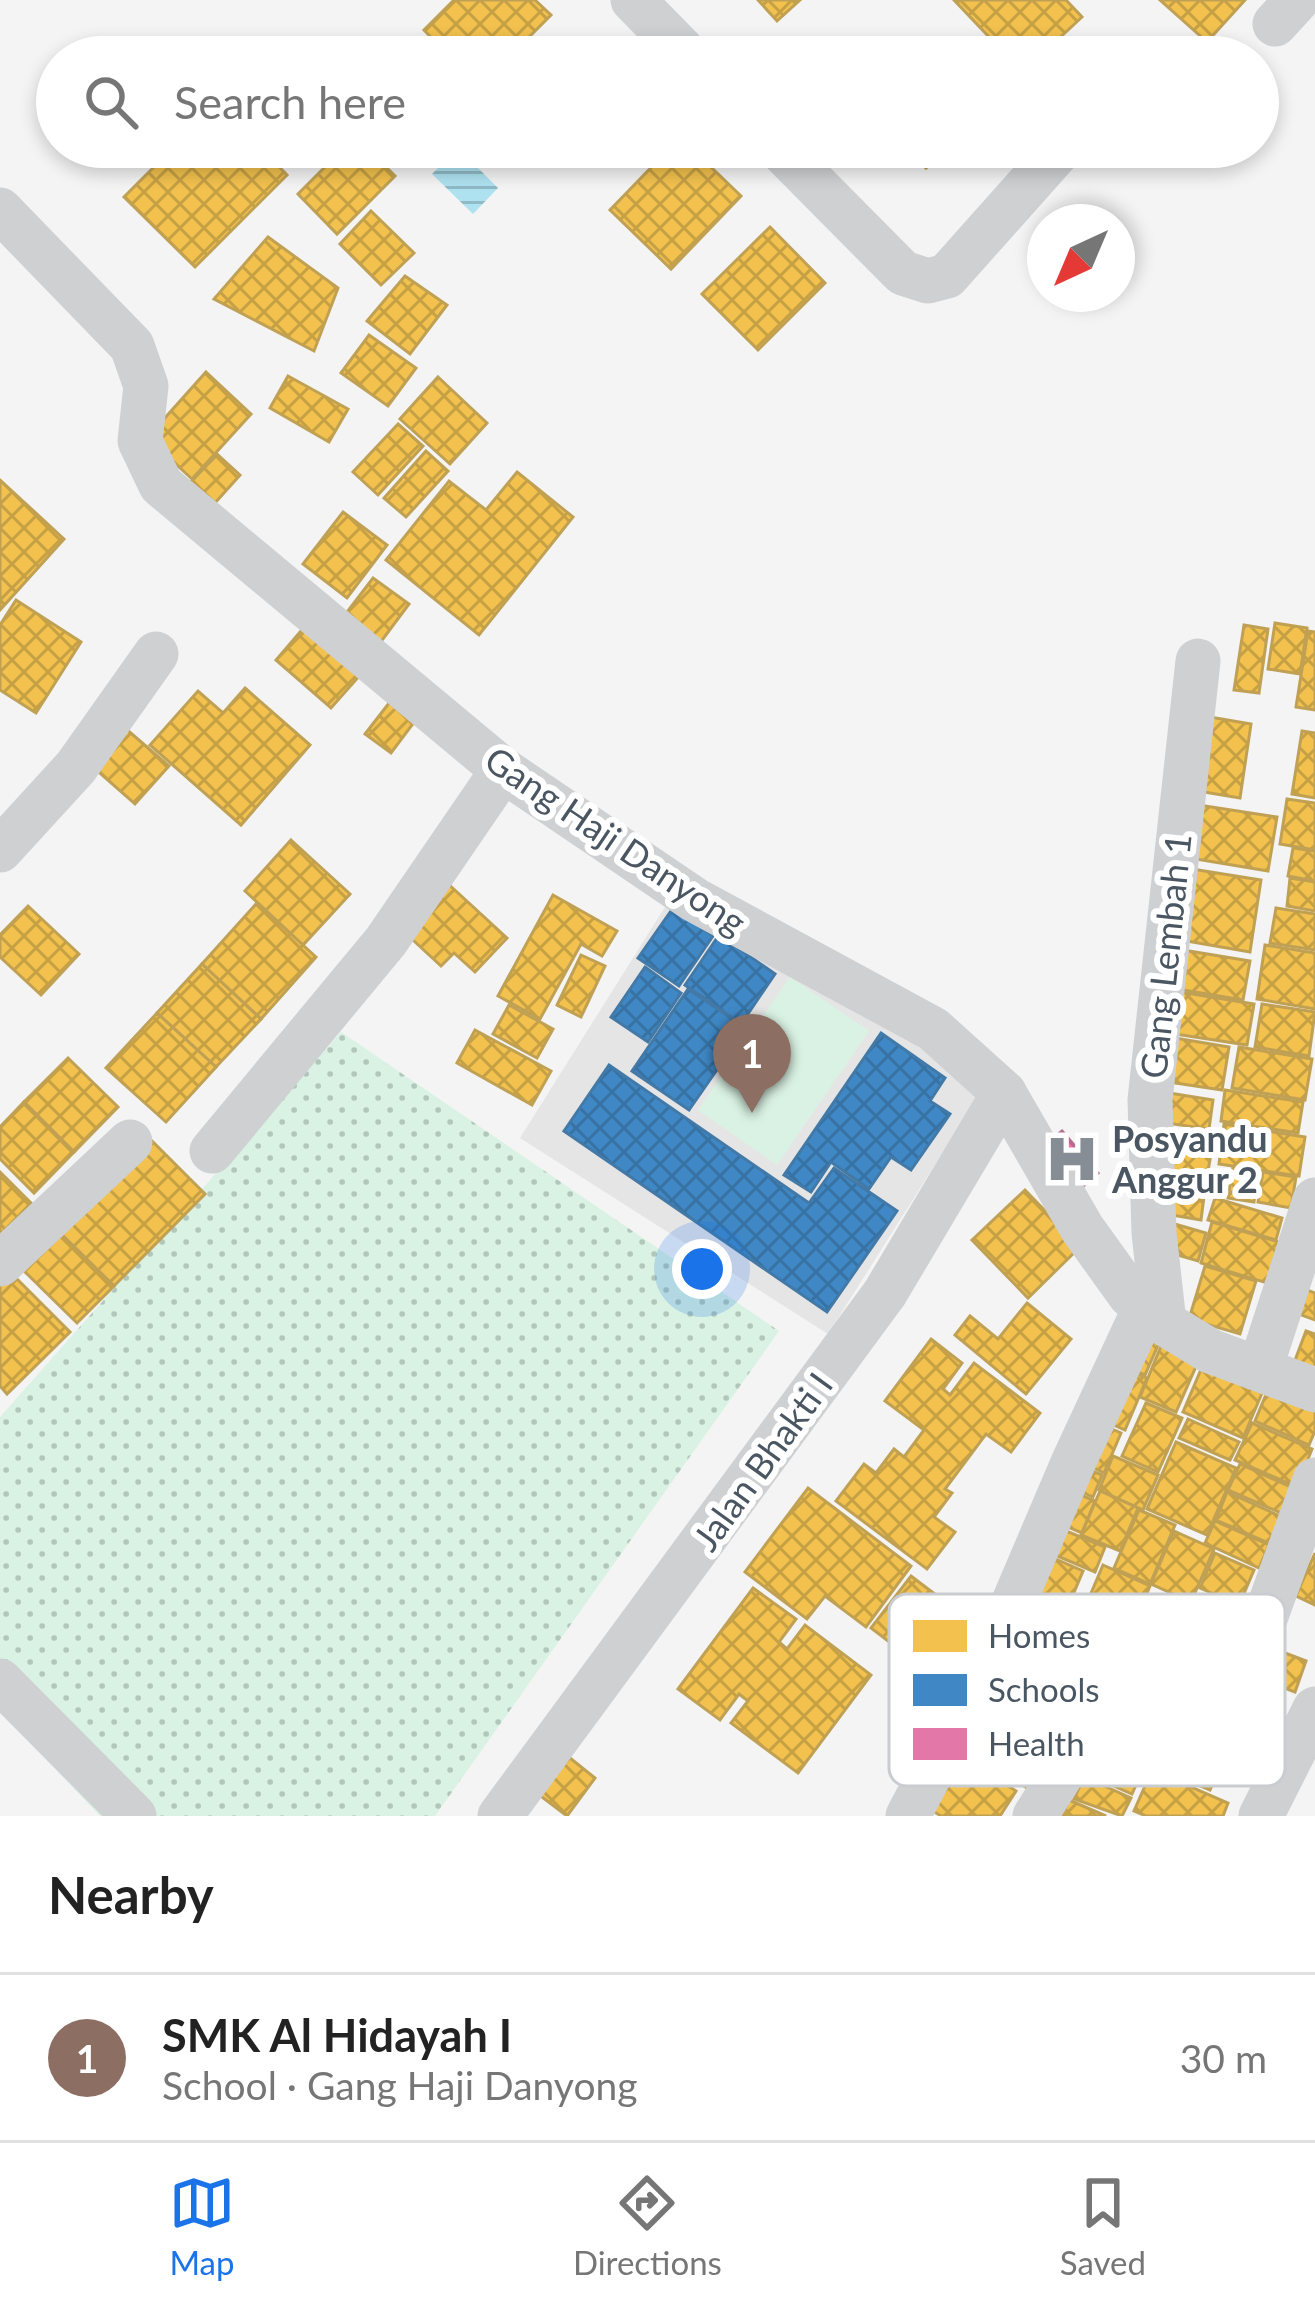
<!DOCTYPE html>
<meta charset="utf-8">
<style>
:root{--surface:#fff;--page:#f2f2f2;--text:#222;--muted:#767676;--line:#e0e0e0;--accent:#1a73e8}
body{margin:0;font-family:Lato,sans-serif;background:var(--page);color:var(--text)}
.compass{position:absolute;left:1027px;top:204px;width:108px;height:108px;border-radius:50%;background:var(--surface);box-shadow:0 6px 18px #0003;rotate:224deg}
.you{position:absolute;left:702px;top:1269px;width:42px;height:42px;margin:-30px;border:9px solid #fff;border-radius:50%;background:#1a73e8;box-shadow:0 0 0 18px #1a73e833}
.badge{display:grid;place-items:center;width:78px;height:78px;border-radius:50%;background:var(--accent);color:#fff;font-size:39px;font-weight:700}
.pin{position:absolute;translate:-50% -99px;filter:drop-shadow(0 3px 6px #0008)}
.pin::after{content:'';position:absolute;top:63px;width:42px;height:36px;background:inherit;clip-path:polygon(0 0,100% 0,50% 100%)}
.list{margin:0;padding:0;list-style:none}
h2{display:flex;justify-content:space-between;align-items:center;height:156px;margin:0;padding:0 48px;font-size:51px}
h2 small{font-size:39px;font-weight:400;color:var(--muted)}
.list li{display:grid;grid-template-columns:78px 1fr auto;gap:36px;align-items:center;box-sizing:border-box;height:168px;padding:0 48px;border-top:3px solid var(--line)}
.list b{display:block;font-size:45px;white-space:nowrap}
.list p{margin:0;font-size:39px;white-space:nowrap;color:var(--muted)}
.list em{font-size:39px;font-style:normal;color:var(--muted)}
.icon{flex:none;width:66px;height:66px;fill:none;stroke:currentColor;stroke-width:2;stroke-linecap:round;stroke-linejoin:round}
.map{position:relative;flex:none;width:1315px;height:1816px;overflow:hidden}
.search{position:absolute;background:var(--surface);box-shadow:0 6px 18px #0003;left:36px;right:36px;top:36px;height:132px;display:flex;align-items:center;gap:30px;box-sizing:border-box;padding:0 42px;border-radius:66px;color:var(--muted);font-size:45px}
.sheet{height:324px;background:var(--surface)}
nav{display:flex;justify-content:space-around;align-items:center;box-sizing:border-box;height:168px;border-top:3px solid var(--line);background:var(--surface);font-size:33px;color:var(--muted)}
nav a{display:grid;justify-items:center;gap:6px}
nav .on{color:var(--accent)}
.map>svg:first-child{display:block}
</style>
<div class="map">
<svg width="1315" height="1816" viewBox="0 0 1315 1816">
<defs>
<pattern id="grass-dots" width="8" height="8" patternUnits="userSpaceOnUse" patternTransform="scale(3)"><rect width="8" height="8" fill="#d9f2e3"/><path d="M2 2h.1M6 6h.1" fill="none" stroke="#b2c7bb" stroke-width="1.8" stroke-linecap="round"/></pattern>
<pattern id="water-rules" width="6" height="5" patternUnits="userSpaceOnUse" patternTransform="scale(3)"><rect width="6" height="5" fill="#aee2f0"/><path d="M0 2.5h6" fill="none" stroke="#90bac6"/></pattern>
<pattern id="homes-cross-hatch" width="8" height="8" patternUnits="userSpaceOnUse" patternTransform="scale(3)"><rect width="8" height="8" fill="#f2c14e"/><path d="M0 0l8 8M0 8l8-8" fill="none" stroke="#c6a044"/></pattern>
<pattern id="schools-cross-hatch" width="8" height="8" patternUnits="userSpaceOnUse" patternTransform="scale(3)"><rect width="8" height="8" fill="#3f88c5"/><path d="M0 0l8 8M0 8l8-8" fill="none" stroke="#3772a3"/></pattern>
<pattern id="health-cross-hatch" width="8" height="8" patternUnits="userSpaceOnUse" patternTransform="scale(3)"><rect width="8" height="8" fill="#e377a8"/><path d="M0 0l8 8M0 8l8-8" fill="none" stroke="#ba648c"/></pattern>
</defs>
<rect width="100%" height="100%" fill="#f4f4f4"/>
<polygon fill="#e6e5e6" points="675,891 984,1087 828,1334 520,1138"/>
<polygon fill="url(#grass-dots)" points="341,1032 779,1331 435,1816 100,1816 0,1711 0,1417"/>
<polygon fill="#d9f2e3" points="790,977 869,1031 777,1165 698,1110"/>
<polygon fill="url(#water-rules)" points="458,148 498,188 473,214 432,174"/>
<g fill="url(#homes-cross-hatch)" stroke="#c0a154" stroke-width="3">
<polygon points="454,0 535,0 551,15 509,57 450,57 424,30"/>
<polygon points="758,0 800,0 777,21"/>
<polygon points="954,0 1066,0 1082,17 1039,57 1008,57"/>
<polygon points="1160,0 1245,0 1207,42"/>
<polygon points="900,42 913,57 882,57"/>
<polygon points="579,43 593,57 565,57"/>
<polygon points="174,147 260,147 287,175 195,267 124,197"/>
<polygon points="345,147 366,147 395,176 337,234 298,194"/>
<polygon points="554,147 586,147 570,163"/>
<polygon points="671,147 690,147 741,196 671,269 610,210"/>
<polygon points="908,147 950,147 926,168"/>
<polygon points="371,211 414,253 381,285 340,244"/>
<polygon points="770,227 825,283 758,350 702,294"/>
<polygon points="268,237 338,288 314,351 214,299"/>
<polygon points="405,276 447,305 410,354 367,321"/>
<polygon points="369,335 416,368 388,406 341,373"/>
<polygon points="206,372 251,414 192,479 147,438"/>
<polygon points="288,376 348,409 329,442 270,408"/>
<polygon points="438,377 487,423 450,464 400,419"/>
<polygon points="398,424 423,446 378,495 353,472"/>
<polygon points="426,451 448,471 406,517 384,498"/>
<polygon points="217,454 240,475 215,503 191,482"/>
<polygon points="517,472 573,517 479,635 386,560 449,481 486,510"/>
<polygon points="0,480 64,539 0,610"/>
<polygon points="343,512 387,545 347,598 303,564"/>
<polygon points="373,578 409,604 380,643 344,616"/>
<polygon points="16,600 81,642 36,713 0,690 0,625"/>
<polygon points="1275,623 1307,628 1300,674 1268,669"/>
<polygon points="307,624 362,673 331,708 276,660"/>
<polygon points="1244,625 1268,629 1259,693 1234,690"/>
<polygon points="1308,631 1315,632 1315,710 1296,707"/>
<polygon points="245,688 310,745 241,825 150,745 198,691 223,713"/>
<polygon points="396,694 421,713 391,753 365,734"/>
<polygon points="1204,716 1251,724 1240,798 1192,790"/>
<polygon points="118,722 169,766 135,804 85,760"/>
<polygon points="1302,731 1315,733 1315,798 1292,794"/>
<polygon points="1287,799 1315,803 1315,850 1280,844"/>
<polygon points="1192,804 1277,817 1268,871 1184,857"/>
<polygon points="291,840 350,894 303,945 245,891"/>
<polygon points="1293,848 1315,851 1315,881 1288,876"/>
<polygon points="1192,869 1261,880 1250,952 1181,940"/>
<polygon points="1290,878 1315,882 1315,911 1287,906"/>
<polygon points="445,881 507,938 475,972 454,953 441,966 401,929"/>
<polygon points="553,895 617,931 602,956 581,944 540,1019 498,996"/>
<polygon points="257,903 316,957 261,1019 202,964"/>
<polygon points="28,906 79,954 41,995 0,957 0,935"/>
<polygon points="1276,908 1315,914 1315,950 1270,943"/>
<polygon points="1265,945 1315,953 1315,1009 1257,999"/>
<polygon points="1177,949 1250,961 1243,1000 1171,988"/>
<polygon points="581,955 605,966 581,1017 557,1005"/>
<polygon points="202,964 261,1019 216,1067 157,1013"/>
<polygon points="1168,990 1254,1004 1247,1045 1162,1032"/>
<polygon points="1262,1004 1315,1012 1309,1056 1255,1047"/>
<polygon points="509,1005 553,1029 537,1058 493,1034"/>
<polygon points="157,1013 216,1067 166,1122 106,1068"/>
<polygon points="475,1030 551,1071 532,1105 457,1063"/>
<polygon points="1169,1037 1229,1047 1222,1090 1162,1081"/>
<polygon points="1239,1047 1312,1059 1305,1100 1232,1088"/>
<polygon points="68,1058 118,1107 74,1152 24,1102"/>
<polygon points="1225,1090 1303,1102 1298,1133 1221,1121"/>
<polygon points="1163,1092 1213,1100 1209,1129 1159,1122"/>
<polygon points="24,1102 74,1152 34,1193 0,1159 0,1127"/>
<polygon points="1224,1124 1305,1137 1299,1176 1219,1164"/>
<polygon points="1167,1135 1213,1142 1207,1177 1162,1170"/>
<polygon points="148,1137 205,1194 114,1286 56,1229"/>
<polygon points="1233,1167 1258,1171 1254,1202 1228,1198"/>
<polygon points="0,1172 31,1203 0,1235"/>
<polygon points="1263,1172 1296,1177 1291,1208 1258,1202"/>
<polygon points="1164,1182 1205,1189 1201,1220 1160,1213"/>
<polygon points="1025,1190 1080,1247 1028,1298 972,1240"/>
<polygon points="1215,1198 1282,1218 1276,1240 1208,1220"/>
<polygon points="1168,1222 1206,1233 1198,1261 1160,1250"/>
<polygon points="1212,1222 1279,1242 1267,1283 1201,1263"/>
<polygon points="56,1229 114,1286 77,1323 20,1267"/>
<polygon points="1205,1266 1256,1281 1240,1334 1189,1319"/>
<polygon points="12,1274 70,1332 7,1394 0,1386 0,1286"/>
<polygon points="1297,1286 1315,1293 1315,1320 1288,1310"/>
<polygon points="1027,1303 1071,1339 1026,1394 955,1335 970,1316 998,1339"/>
<polygon points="1306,1331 1315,1334 1315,1371 1294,1363"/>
<polygon points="1162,1336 1145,1375 1122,1366"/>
<polygon points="931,1339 962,1363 943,1389 950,1395 974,1363 1040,1413 1011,1452 986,1434 945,1489 952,1493 934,1517 955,1532 927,1569 836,1501 864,1464 876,1473 894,1449 904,1457 924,1430 885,1401"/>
<polygon points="1164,1339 1201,1355 1176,1412 1140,1397"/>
<polygon points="1205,1360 1265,1386 1243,1438 1183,1412"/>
<polygon points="1119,1366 1147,1378 1125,1430 1096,1417"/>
<polygon points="1272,1380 1315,1398 1315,1431 1309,1445 1255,1421"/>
<polygon points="1146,1403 1182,1418 1158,1472 1122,1456"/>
<polygon points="1188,1419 1239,1442 1230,1460 1179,1438"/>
<polygon points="1094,1421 1121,1433 1104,1473 1077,1459"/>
<polygon points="1252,1423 1312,1449 1297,1487 1235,1460"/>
<polygon points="1176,1442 1236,1468 1207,1535 1147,1509"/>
<polygon points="1113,1456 1158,1475 1143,1510 1099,1490"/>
<polygon points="1074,1463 1102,1475 1093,1497 1064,1484"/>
<polygon points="1240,1464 1293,1488 1281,1513 1228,1490"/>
<polygon points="808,1488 911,1566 866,1627 825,1596 807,1619 745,1572"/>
<polygon points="1067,1489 1095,1501 1082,1533 1054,1521"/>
<polygon points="1100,1491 1138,1508 1120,1551 1081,1535"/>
<polygon points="1227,1492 1282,1517 1271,1544 1216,1520"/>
<polygon points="1139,1510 1175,1525 1150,1584 1114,1568"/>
<polygon points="1215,1521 1269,1545 1259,1568 1205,1543"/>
<polygon points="1054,1526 1105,1547 1095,1572 1043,1550"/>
<polygon points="1174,1531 1214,1549 1191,1602 1151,1584"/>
<polygon points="1042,1553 1083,1571 1067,1609 1025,1591"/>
<polygon points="1215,1553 1254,1570 1239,1605 1200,1588"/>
<polygon points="1315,1553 1315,1605 1296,1596"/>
<polygon points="1103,1565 1150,1586 1136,1619 1089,1598"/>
<polygon points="911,1576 965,1617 926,1670 871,1628"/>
<polygon points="753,1588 796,1619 779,1642 787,1649 805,1625 871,1675 798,1773 731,1723 748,1701 739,1694 720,1720 678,1689"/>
<polygon points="1023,1593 1064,1611 1054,1634 1014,1616"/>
<polygon points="1207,1623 1306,1661 1295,1692 1247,1674 1242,1687 1191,1667"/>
<polygon points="989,1724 1031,1751 1047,1726 1075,1744 1041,1797 971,1752"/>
<polygon points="1176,1728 1227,1751 1210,1790 1158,1768"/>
<polygon points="1105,1742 1147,1760 1132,1794 1091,1776"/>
<polygon points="560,1750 595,1778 567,1816 530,1788"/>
<polygon points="962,1756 1016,1791 1000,1816 941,1816 928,1808"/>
<polygon points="1152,1770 1228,1803 1223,1816 1146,1816 1134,1811"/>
<polygon points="1084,1777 1131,1798 1122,1816 1074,1799"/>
<polygon points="1069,1800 1106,1816 1062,1816"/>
</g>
<g fill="url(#schools-cross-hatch)" stroke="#4279a7" stroke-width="3">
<polygon points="673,908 713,936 679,986 638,958"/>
<polygon points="719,935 775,974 741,1024 685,985"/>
<polygon points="645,967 681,993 648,1042 611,1017"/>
<polygon points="688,989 746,1028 689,1110 632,1071"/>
<polygon points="881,1033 945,1078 930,1101 950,1114 911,1170 891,1157 869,1189 831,1162 811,1192 784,1175"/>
<polygon points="609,1065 809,1203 834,1168 897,1211 827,1312 564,1131"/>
</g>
<polygon fill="url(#health-cross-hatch)" stroke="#b56d93" stroke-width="3" points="1062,1131 1098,1173 1082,1187 1046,1144"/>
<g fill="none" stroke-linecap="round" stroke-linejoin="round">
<g stroke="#ced0d2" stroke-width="45">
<polyline points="633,0 689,57"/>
<polyline points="1275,24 1297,0"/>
<polyline points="778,147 903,273 928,281 947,276 1062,147"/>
<polyline points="0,210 132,346 146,386 140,441 161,485 503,770 695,900 933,1029 1004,1093 1082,1228 1130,1295 1164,1323 1210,1351 1315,1390"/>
<polyline points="0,850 76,767 156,654"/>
<polyline points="212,1151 386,941 503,770"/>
<polyline points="0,1264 130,1142"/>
<polyline points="1164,1323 1154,1233 1150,1100 1198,661"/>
<polyline points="1260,1369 1315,1200"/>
<polyline points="0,1681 134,1816"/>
<polyline points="500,1816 885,1293 1004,1093"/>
<polyline points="908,1816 987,1665 1073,1463 1145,1308"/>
<polyline points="1035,1816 1159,1620 1264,1621 1315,1480"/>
<polyline points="1261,1816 1315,1709"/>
</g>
</g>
<defs>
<symbol id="hospital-bare" viewBox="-9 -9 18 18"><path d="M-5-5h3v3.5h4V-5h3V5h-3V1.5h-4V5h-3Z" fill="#868d94" stroke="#fff" stroke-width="2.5" paint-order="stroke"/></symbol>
</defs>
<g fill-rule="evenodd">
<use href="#hospital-bare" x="1034" y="1121" width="76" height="76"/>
</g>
<g text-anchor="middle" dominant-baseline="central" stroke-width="12" stroke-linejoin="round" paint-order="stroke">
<g font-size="36" fill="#4a5661" stroke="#fff">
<text transform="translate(616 840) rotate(34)">Gang Haji Danyong</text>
<text transform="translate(1165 956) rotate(-84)">Gang Lembah 1</text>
<text transform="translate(762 1461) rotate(-54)">Jalan Bhakti I</text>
</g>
<g font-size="36" font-weight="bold" fill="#4a5661" stroke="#fff" text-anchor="start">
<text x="1112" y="1138">Posyandu<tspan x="1112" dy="41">Anggur 2</tspan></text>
</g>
</g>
<rect x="889" y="1594" width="396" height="192" rx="18" fill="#fff" stroke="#c9ccd0" stroke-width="3"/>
<rect x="913" y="1620" width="54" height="32" fill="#f2c14e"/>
<rect x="913" y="1674" width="54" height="32" fill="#3f88c5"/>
<rect x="913" y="1728" width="54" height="32" fill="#e377a8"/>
<g font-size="33" fill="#4a5661">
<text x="988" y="1648">Homes</text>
<text x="988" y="1702">Schools</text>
<text x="988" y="1756">Health</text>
</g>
</svg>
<svg class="compass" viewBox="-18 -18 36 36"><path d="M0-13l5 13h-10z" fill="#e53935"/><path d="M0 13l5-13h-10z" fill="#767676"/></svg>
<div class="you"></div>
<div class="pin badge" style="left:752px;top:1113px;background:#8d6e63">1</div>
<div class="search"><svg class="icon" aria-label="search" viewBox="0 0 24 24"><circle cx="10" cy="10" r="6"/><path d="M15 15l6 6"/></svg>Search here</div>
</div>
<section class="sheet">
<h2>Nearby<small></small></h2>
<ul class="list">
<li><span class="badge" style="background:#8d6e63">1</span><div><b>SMK Al Hidayah I</b><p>School · Gang Haji Danyong</p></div><em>30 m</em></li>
</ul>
</section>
<nav>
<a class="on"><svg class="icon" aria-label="map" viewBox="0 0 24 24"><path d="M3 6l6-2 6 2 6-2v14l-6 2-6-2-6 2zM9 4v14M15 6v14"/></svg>Map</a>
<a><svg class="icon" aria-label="directions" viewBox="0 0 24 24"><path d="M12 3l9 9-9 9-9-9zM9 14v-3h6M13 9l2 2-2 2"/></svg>Directions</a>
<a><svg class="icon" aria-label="saved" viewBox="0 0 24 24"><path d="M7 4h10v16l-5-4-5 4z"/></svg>Saved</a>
</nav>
